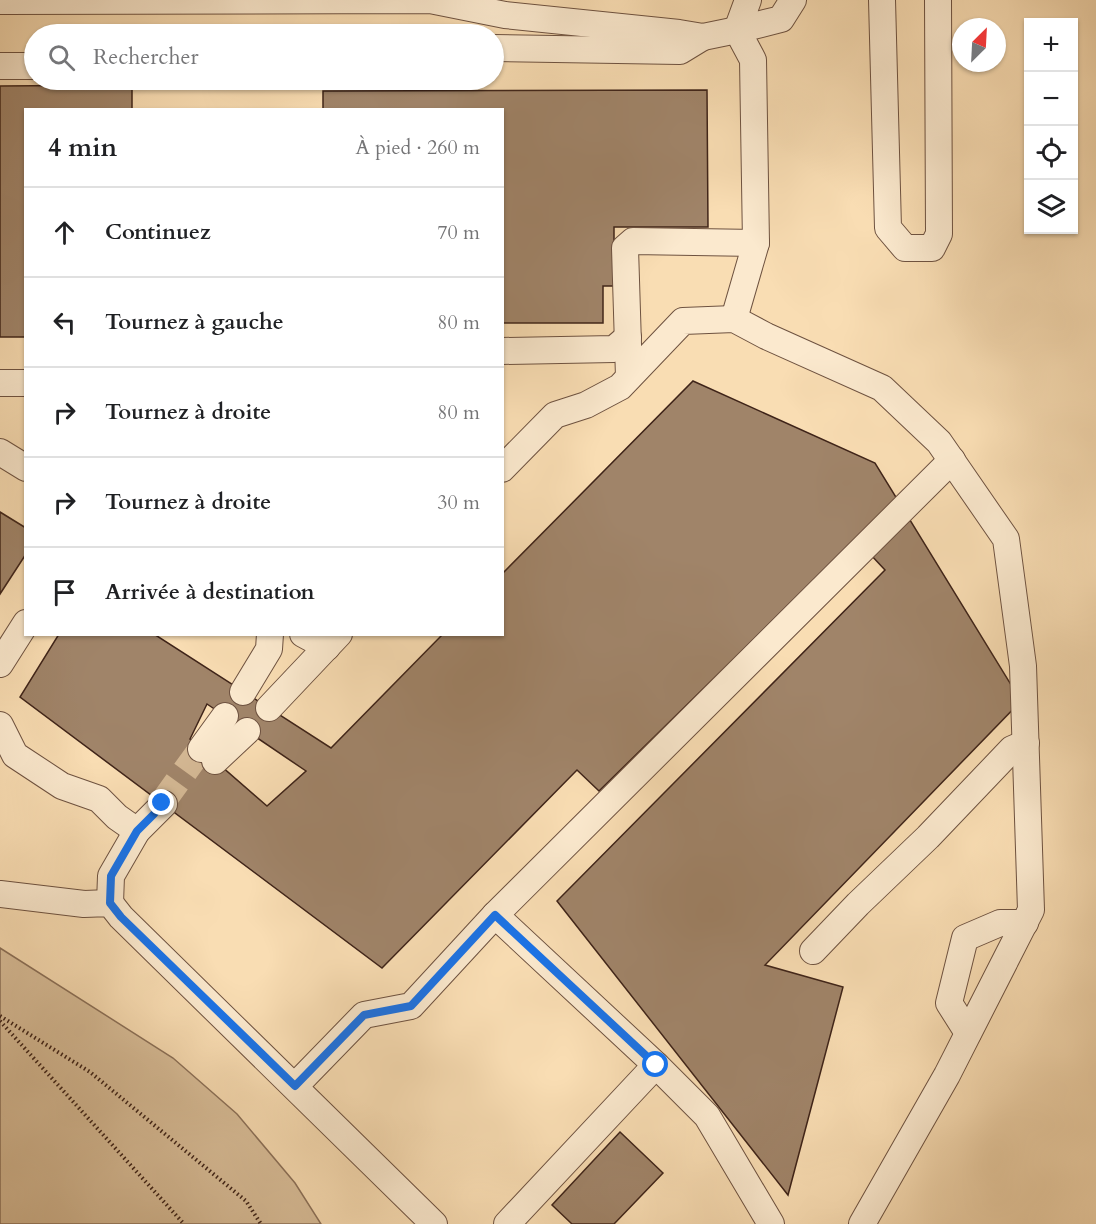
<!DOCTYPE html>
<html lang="fr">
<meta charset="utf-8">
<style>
:root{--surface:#fff;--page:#f2f2f2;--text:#202124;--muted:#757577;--line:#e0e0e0}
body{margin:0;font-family:Cardo,serif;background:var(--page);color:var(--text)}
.controls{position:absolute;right:18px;top:18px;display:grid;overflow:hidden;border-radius:0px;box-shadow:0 2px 4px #0004}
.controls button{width:54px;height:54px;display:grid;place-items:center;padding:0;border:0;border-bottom:2px solid var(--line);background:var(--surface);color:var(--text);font:30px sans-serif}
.compass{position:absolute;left:952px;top:18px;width:54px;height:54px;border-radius:50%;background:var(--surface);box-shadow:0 2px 4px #0004;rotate:24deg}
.stop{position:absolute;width:18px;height:18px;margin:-14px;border:4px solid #1a73e8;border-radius:50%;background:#fff}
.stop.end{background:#1a73e8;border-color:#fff;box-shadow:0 2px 6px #0008}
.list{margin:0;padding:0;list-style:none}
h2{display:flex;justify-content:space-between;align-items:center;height:78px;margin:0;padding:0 24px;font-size:26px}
h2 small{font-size:20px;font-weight:400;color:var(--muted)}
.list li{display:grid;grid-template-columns:39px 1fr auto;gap:18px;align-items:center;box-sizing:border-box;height:90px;padding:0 24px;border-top:2px solid var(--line)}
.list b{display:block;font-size:22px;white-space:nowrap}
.list em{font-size:20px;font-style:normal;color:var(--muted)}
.icon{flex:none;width:33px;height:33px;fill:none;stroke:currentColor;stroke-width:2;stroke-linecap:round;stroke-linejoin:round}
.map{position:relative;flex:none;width:1096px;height:1224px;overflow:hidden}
.search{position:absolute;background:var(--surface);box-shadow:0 2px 4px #0004;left:24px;top:24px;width:480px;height:66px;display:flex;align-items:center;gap:15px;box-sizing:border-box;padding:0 21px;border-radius:33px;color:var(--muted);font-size:22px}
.panel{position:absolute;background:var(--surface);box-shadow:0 2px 4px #0004;left:24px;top:108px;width:480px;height:528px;border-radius:0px}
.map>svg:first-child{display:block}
</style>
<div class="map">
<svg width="1096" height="1224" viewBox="0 0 1096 1224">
<rect width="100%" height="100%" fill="#f9ddb3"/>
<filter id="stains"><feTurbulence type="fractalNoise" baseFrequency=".00333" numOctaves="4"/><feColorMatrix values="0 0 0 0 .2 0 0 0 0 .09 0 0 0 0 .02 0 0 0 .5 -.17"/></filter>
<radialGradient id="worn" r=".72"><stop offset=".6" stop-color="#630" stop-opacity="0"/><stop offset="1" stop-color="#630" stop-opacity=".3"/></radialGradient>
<polygon fill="#d9be99" stroke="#8c7159" stroke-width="1.5" points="0,948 173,1058 237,1114 295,1183 321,1224 0,1224"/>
<g fill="#a08469" stroke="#3f2419" stroke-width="1.5" fill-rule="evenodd">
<polygon points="132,85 132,110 26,110 26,337 0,337 0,86"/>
<polygon points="707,90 708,227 614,227 614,286 603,286 603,323 502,323 502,110 323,110 323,91"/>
<path d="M693 381 875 463 1021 701 765 965 843 987 788 1195 557 901 885 570 856 539 599 791 577 770 382 968 20 697 59 634H154L331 748 443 634H502V574ZM207 704 247 731 306 771 267 806 190 739Z"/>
<polygon points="0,512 26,528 26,554 0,594"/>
<polygon points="620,1132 663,1173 614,1224 572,1224 552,1205"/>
</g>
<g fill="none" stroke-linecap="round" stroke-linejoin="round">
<polyline stroke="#d4b894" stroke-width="26" stroke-dasharray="26 13" stroke-linecap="butt" points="162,803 201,749"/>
<defs>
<g id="minor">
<polyline points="748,0 737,30 781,19 793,0"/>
<polyline points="882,0 888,228 905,248 932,248 939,234 938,0"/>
<polyline points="0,1 430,0 505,15 679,33 703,37 737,30 753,60 756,243 734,319"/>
<polyline points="494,48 680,51 703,37"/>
<polyline points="0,66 34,66"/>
<polyline points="502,351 614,349 628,337"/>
<polyline points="629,377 625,248 633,241 756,243"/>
<polyline points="0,383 26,383"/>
<polyline points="0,452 26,468"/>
<polyline points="502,469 555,415 586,405 620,387 683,321 734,319 766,336 882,388 939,442 1006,539 1023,666 1031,910 947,1075 862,1224"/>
<polyline points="303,634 327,647"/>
<polyline points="0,664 26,623"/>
<polyline points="243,692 269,649 270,634"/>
<polyline points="269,708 339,634"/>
<polyline points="0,725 15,755 62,786 99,799 117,817 137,831"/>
<polyline points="201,749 225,716"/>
<polyline points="215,761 247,731"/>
<polyline points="0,894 84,904 110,903 121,917 434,1224"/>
<polyline points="110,903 111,876 137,831 164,804"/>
<polyline points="495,915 952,460"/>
<polyline points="813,951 858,904 928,837 1012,749 1026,743"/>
<polyline points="968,1033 949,1003 965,938 1000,923 1025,923"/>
<polyline points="656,1065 707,1116 771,1224"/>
<polyline points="295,1086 364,1015 411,1006 495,915 656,1065 507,1224"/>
</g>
</defs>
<use href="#minor" stroke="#6e5240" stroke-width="28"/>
<g stroke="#3f2419" stroke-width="4" stroke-dasharray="1.5 3" stroke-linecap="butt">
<polyline points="0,1016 90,1072 246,1201 261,1224"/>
<polyline points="0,1021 184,1224"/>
</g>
<use href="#minor" stroke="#fbe9ce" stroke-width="26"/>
</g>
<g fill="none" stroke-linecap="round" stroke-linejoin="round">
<polyline stroke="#1a73e8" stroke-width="8" points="162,803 154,814 137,831 111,876 110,903 121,917 295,1086 364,1015 411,1006 495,915 656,1065"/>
</g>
<rect width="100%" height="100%" filter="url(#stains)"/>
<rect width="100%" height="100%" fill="url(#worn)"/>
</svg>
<div class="controls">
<button>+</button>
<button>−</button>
<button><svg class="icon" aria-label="locate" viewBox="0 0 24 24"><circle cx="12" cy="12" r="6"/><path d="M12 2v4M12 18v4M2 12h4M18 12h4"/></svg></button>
<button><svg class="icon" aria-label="layers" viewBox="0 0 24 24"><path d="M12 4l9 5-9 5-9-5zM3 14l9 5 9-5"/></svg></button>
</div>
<svg class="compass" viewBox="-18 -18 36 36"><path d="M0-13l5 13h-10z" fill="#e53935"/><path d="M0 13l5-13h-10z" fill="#757577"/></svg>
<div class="stop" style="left:656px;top:1065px"></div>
<div class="stop end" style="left:162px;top:803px"></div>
<div class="search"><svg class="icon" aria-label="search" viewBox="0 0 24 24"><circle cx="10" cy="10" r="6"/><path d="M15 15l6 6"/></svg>Rechercher</div>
<section class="panel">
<h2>4 min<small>À pied · 260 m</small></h2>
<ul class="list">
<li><svg class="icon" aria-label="ahead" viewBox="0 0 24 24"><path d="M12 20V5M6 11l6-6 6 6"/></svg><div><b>Continuez</b></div><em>70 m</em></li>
<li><svg class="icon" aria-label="left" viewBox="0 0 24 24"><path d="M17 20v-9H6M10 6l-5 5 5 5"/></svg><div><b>Tournez à gauche</b></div><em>80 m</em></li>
<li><svg class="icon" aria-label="right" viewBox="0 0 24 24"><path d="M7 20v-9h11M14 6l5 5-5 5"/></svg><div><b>Tournez à droite</b></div><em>80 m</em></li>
<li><svg class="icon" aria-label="right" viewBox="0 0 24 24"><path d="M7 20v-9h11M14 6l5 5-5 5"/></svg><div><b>Tournez à droite</b></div><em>30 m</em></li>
<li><svg class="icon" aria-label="arrive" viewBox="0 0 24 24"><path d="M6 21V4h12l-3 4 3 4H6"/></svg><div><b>Arrivée à destination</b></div></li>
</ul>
</section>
</div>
